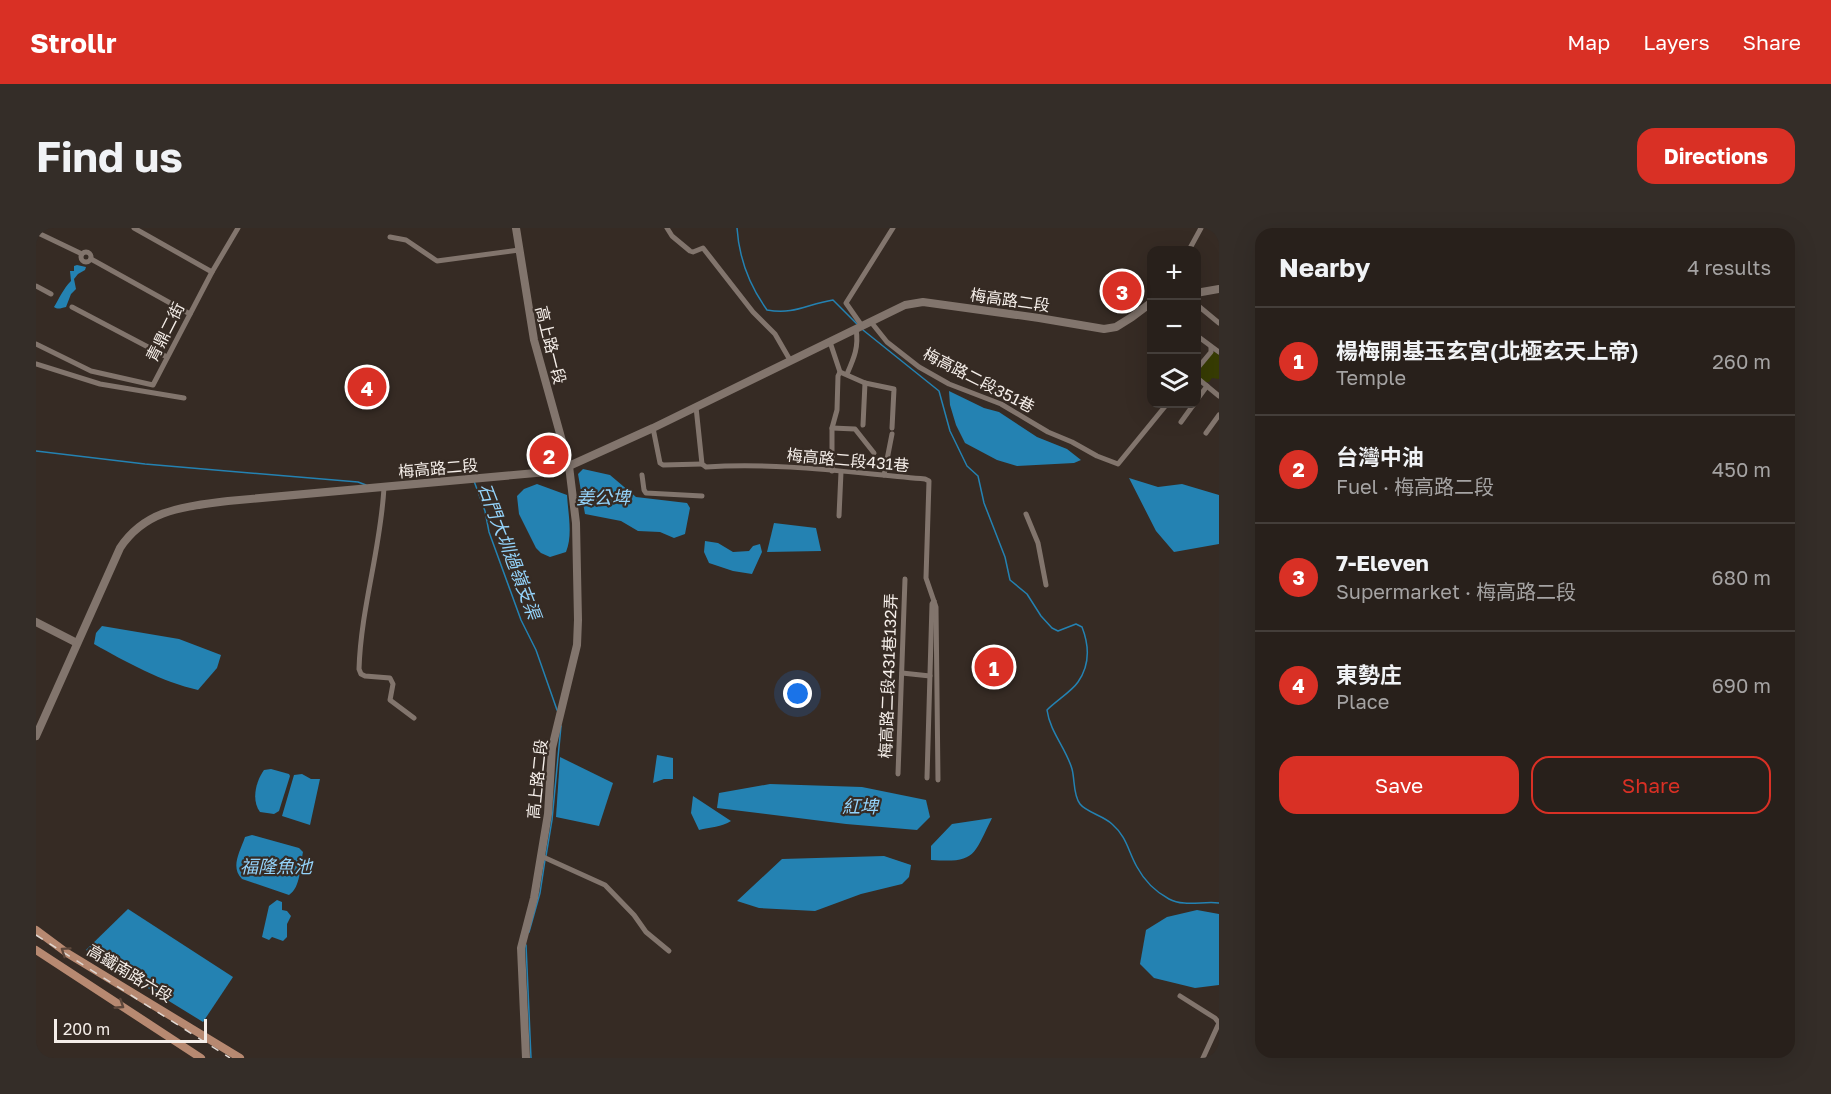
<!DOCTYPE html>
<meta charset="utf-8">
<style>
:root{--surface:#28201b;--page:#342d28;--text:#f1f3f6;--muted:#a5a3a3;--line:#443e3a;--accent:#d93025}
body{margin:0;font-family:"Golos Text","Noto Sans TC",sans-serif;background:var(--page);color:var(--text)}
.controls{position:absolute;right:18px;top:18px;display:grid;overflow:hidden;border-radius:12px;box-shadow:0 6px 24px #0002}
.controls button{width:54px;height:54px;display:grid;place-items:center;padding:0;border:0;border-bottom:2px solid var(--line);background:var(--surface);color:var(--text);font:30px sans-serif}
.scale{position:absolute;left:18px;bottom:15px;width:153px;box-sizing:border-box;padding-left:6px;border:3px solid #f5eee9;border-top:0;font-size:16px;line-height:21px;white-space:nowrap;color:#f5eee9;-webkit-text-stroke:4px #362b24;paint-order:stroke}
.you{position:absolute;left:762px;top:466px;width:21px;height:21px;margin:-15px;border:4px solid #fff;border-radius:50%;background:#1a73e8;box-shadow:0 0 0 9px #1a73e833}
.badge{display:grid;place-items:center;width:39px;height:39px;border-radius:50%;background:var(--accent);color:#fff;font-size:20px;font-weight:700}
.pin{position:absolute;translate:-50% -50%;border:3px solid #fff;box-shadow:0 2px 6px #0006}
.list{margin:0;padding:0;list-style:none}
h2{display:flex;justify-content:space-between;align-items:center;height:78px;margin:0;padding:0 24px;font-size:26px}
h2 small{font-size:20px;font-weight:400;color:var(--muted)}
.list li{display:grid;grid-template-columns:39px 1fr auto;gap:18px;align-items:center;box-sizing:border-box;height:108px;padding:0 24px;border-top:2px solid var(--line)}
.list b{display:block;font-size:22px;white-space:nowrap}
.list p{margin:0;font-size:20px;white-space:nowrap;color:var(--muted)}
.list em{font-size:20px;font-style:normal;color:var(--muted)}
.actions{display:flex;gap:12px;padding:18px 24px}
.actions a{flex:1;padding:14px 0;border:2px solid var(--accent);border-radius:18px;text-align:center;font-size:21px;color:var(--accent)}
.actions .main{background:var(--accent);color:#fff}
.icon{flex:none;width:33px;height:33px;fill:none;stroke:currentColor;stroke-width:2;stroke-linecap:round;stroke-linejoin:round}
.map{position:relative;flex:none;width:1183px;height:830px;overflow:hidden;border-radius:18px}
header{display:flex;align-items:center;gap:36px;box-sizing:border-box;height:84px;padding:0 30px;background:var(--accent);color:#fff}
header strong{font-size:28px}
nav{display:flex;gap:33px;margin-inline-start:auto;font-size:21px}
.intro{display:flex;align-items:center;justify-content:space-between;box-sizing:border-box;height:144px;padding:0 36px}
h1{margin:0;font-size:42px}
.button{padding:15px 27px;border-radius:18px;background:var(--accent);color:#fff;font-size:21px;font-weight:700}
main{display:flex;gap:36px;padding:0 36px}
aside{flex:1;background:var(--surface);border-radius:18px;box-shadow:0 6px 24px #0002}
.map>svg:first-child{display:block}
</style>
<header>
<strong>Strollr</strong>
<nav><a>Map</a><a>Layers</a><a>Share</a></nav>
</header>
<div class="intro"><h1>Find us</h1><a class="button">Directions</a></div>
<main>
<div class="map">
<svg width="1183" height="830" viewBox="0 0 1183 830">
<rect width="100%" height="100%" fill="#362b24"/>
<polygon fill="#373c03" points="1175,124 1179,124 1183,127 1183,151 1176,150 1173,154 1169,154 1161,148 1161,142"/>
<g fill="#2482b2">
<path d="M41 37 50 39 49 42 42 46 38 51 40 61 35 66 30 79C25 80 22 82 18 79 23 71 27 61 35 53L34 43H38V38Z"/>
<polygon points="913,163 948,180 963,184 1001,209 1031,221 1045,232 1038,235 981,238 961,232 929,215 920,197 914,177"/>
<polygon points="547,241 574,247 600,269 651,275 654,280 649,306 638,310 624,304 602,303 585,293 549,286 542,246"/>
<polygon points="1093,250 1122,259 1146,256 1183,267 1183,316 1138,324 1120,303"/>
<path d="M501 256 531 267C532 285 537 307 530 324L514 329 505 325 500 320 483 286 481 268 488 261Z"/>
<polygon points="738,295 780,300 785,323 731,324"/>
<polygon points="669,313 682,315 697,324 713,323 717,318 724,316 726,324 716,346 697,343 673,335 668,324"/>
<path d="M66 398 143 411 185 427 181 440 162 462C126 454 90 434 58 416L60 405Z"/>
<polygon points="621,527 637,530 637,551 628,551 617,555"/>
<polygon points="524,529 577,555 563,598 520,589"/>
<path d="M235 541 253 546 254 548 243 583 238 586 224 584C215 572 220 553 228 542Z"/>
<polygon points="266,546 275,551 284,551 274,597 246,588 258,547"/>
<polygon points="734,556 826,559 890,572 894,589 881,602 810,596 681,580 683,565"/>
<path d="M657 568 695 593C686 599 674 599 663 602L655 585Z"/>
<path d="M956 590C937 628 940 635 895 632V618L916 596Z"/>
<path d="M216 607 263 620 267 624C264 638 265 659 253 667L206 651C194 639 204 624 209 609Z"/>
<polygon points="848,628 875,637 873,649 866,656 825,666 779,683 723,680 701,673 746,631"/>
<polygon points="241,672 246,674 246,682 251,683 255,688 251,696 251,709 247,713 236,709 233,712 226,709 233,678"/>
<polygon points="92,681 197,749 167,794 50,722"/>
<polygon points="1161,682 1183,686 1183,757 1159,760 1118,750 1104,736 1110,702 1131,689"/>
</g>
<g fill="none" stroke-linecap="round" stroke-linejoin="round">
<g stroke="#2482b2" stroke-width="1.5">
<path d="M701 0C703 30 713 57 731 82 759 87 771 76 797 72L821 96"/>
<path d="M827 102 903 163 914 203 931 238 942 248 948 275 969 329 974 352 991 366 1005 388 1016 400 1022 403 1040 396 1046 399C1053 417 1054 437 1042 454 1036 463 1020 473 1011 482 1014 504 1030 520 1036 541 1039 552 1037 567 1044 576 1050 584 1068 588 1076 596 1091 609 1092 623 1101 639 1108 652 1120 664 1133 671 1148 679 1167 673 1183 675"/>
<polyline points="0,223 109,236 322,254 330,257"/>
<polyline points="438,253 449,283 453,304 485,392 500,422 521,482"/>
<polyline points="510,628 516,592 525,498"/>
<polyline points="493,704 504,665 509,632"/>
<polyline points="490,717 495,830"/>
</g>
<g stroke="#82756d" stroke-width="5">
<polyline points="98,0 176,44"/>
<polyline points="631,0 636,8 654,23 657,24 667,20 717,84 739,106 754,132"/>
<polyline points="0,4 46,26"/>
<polyline points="354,9 370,12 401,33 483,22"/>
<polyline points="1153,22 1165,0"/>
<circle cx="50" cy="29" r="5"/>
<polyline points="55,31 154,86"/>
<polyline points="0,58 15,66"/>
<polyline points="1160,76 1183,95"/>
<polyline points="36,79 131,129"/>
<polyline points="835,94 851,114 883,139 913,156 965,176 1012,204 1036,214 1061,228 1082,236 1131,176"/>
<polyline points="826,98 810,75 857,0"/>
<polyline points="1160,107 1183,124"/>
<polyline points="794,114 804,144 802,148 801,182 796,200 796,243"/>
<polyline points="0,116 55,143 117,157 176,44 202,0"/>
<polyline points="0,136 64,156 148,170"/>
<polyline points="1160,142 1175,124 1175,119"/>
<polyline points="804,144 829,155 858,161 856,200"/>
<path d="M811 146C818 130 823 119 820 101"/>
<polyline points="1160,149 1183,168"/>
<polyline points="1160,173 1171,158"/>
<path d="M660 179 666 236 670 239C743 234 817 245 889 251L893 253 890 350 900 379 902 552"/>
<polyline points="1145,194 1158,176"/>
<polyline points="827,197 829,155"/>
<polyline points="617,200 624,235 627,237 666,236"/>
<polyline points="796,200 819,201 838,225"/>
<polyline points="1170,205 1183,187"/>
<polyline points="606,247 608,262 610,265 666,268"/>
<polyline points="848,247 856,206"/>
<path d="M348 259C345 320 325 379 323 441L325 446 329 448 354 450 357 456 354 472 378 490"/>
<polyline points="990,286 1002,315 1010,357"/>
<polyline points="803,288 805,244"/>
<polyline points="866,445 894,448"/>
<polyline points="862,546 869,351"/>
<polyline points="891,550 896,376 898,373"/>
<polyline points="505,628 569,657 598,687 610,704 633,723"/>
<polyline points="1144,768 1179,790 1183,795"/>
<polyline points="1167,830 1183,795"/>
</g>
<g stroke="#82756d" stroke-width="8">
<polyline points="480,0 498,112 533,238 540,295 542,392 541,417 516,520 512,586 498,670 485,720 490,830"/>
<polyline points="1160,65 1183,61"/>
<polyline points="0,394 41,415"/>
<path d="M0 508 84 320C110 281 148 279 192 273L511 244 533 238 617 200 869 77 887 74 1003 90 1068 101 1080 99 1096 89 1116 74"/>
</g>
<g stroke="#b78971" stroke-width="8">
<polyline points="0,702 31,725 204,830"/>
<polyline points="0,722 165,830"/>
</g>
<polyline stroke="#e0d8d3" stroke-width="1.5" stroke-dasharray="8 8" stroke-linecap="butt" points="0,707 194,830"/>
</g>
<defs><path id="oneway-chevron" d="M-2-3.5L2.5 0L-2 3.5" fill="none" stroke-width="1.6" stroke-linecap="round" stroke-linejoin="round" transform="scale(1.5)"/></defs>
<g stroke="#5d473b">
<use href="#oneway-chevron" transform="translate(29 723) rotate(-146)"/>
<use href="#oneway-chevron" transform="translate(84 777) rotate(33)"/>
</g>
<g text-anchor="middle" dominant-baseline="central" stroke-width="4.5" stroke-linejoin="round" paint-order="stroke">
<g font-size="16" fill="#f5eee9" stroke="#362b24">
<text transform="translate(974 72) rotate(8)">梅高路二段</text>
<text transform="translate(129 104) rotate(-63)">青鼎二街</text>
<text transform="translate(515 117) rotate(76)">高上路一段</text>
<text transform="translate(943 152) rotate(27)">梅高路二段351巷</text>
<text transform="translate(812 232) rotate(5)">梅高路二段431巷</text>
<text transform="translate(402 240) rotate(-5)">梅高路二段</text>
<text transform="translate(852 448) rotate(-88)">梅高路二段431巷132弄</text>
<text transform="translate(501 551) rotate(-84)">高上路二段</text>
<text transform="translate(94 745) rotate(31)">高鐵南路六段</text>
</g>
<g font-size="18" font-style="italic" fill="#94d3fa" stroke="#362b24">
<text x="567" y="269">姜公埤</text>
<text transform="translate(474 323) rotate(69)">石門大圳過嶺支渠</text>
<text x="824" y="578">紅埤</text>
<text x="240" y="638">福隆魚池</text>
</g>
</g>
</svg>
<div class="controls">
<button>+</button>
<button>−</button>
<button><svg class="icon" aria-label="layers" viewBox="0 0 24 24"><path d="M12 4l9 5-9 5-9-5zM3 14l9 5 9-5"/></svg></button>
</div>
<div class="scale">200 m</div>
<div class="you"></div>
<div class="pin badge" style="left:958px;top:439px">1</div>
<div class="pin badge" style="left:513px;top:227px">2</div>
<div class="pin badge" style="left:1086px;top:63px">3</div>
<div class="pin badge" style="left:331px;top:159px">4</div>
</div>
<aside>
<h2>Nearby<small>4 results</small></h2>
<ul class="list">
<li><span class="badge">1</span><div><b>楊梅開基玉玄宮(北極玄天上帝)</b><p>Temple</p></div><em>260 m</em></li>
<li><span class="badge">2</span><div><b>台灣中油</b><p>Fuel · 梅高路二段</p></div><em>450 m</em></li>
<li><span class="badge">3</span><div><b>7-Eleven</b><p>Supermarket · 梅高路二段</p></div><em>680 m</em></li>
<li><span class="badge">4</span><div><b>東勢庄</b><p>Place</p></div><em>690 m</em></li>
</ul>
<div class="actions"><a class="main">Save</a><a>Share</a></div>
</aside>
</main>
